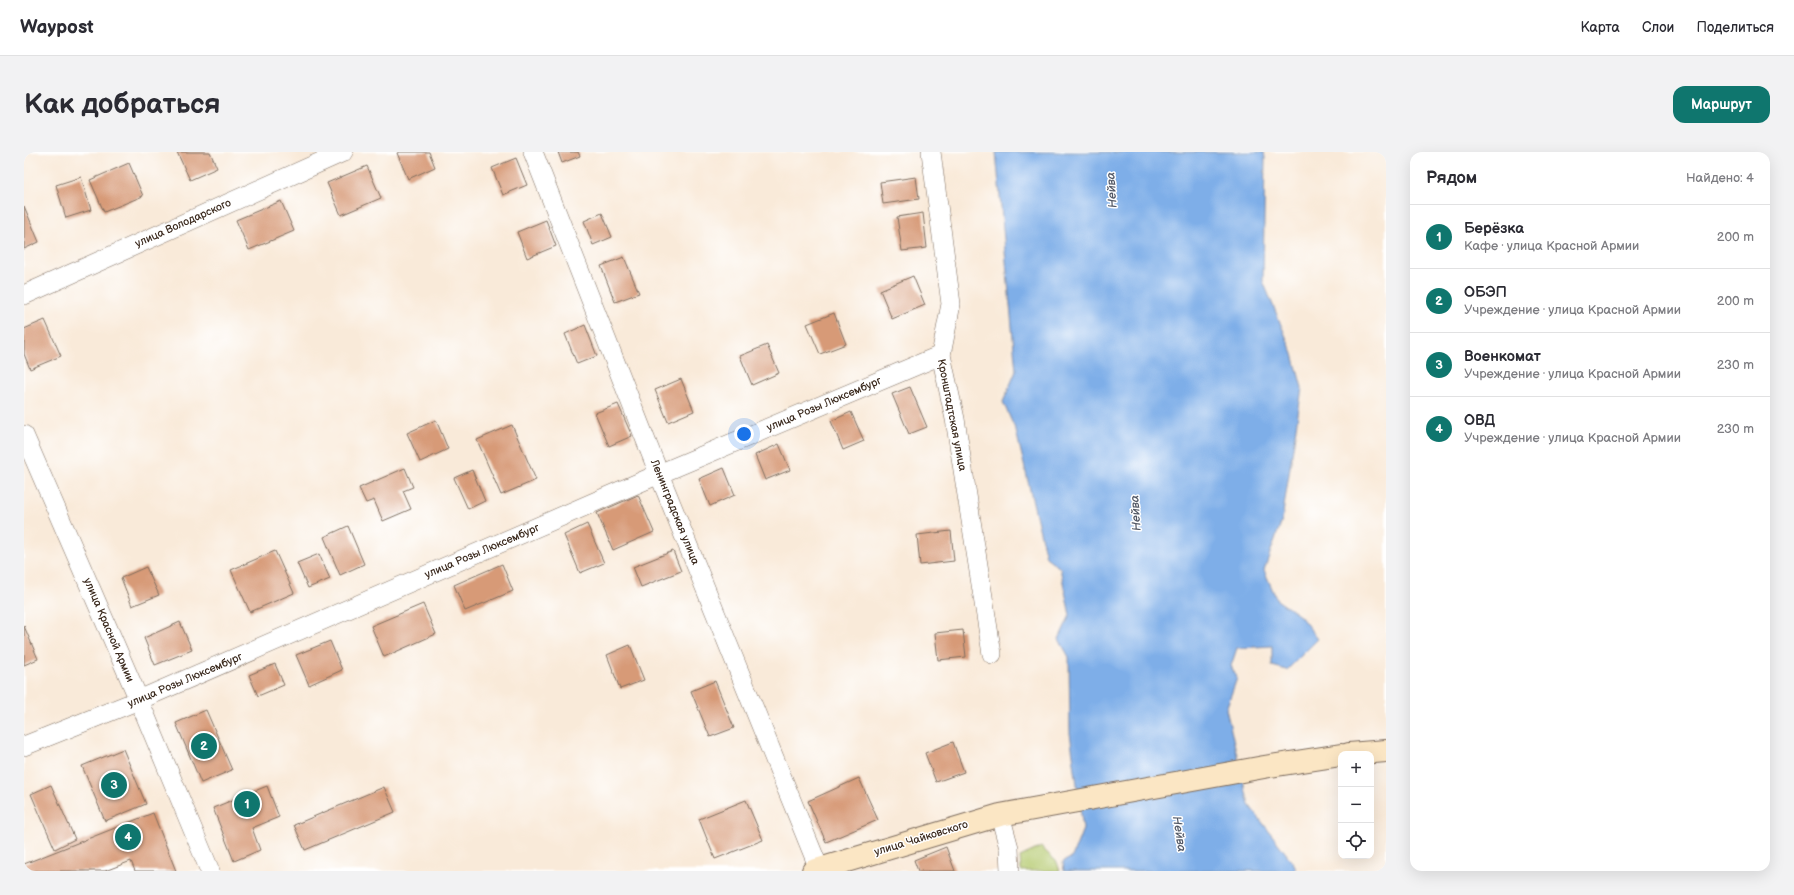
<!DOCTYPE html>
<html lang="ru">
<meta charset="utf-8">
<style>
:root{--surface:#fff;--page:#f2f2f3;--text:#2b2b33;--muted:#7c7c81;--line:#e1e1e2;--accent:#0f766e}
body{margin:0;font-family:"Balsamiq Sans",sans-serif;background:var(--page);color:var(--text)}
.controls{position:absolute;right:12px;bottom:12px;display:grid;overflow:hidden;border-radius:8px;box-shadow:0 4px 16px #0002}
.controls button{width:36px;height:36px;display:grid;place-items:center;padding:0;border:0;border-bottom:1px solid var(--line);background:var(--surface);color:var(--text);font:20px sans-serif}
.you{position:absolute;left:720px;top:282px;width:14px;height:14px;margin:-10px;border:3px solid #fff;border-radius:50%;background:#1a73e8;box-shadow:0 0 0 6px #1a73e833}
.badge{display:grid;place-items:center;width:26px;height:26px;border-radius:50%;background:var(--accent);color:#fff;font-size:13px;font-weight:700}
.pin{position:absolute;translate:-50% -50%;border:2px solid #fff;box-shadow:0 1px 4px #0006}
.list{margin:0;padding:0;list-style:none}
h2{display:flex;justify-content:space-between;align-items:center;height:52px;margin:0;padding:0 16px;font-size:17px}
h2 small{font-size:13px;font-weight:400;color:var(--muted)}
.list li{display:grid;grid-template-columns:26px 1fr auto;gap:12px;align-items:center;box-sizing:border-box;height:64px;padding:0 16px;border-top:1px solid var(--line)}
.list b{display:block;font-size:15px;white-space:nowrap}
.list p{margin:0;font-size:13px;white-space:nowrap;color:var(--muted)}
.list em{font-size:13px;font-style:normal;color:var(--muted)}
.icon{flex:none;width:22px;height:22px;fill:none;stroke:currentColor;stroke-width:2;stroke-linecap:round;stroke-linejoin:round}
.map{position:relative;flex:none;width:1362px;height:719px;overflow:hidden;border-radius:12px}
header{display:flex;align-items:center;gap:24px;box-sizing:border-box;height:56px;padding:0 20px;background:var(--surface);border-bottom:1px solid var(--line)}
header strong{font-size:19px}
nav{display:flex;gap:22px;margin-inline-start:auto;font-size:14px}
.intro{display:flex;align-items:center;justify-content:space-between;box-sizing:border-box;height:96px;padding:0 24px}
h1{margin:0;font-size:28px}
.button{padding:10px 18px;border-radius:12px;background:var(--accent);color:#fff;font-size:14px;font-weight:700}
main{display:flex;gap:24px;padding:0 24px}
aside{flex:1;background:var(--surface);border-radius:12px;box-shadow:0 4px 16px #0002}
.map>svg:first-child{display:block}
</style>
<header>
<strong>Waypost</strong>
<nav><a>Карта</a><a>Слои</a><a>Поделиться</a></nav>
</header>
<div class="intro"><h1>Как добраться</h1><a class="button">Маршрут</a></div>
<main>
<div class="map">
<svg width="1362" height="719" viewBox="0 0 1362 719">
<rect width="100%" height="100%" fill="#fff"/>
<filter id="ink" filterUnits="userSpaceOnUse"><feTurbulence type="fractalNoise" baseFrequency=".025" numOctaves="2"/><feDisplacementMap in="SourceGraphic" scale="8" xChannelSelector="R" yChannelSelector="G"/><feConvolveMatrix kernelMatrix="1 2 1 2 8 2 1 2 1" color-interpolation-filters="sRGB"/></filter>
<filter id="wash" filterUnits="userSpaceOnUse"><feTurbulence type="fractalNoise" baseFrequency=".012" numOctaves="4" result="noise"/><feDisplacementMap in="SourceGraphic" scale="16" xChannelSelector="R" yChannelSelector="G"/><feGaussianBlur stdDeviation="0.9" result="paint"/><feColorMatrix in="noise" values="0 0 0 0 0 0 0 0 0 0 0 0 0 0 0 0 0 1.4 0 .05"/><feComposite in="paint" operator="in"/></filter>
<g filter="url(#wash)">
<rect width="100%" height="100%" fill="#f9ead9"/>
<polygon fill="#b4c96d" stroke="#787a46" points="1017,695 1033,710 1036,719 997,719 996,705"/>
<polygon fill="#7eaee8" stroke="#5c6c83" points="972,0 1240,0 1241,6 1239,129 1269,202 1278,236 1258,368 1240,418 1253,448 1276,464 1294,487 1263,518 1248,514 1248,494 1213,496 1207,514 1213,526 1202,557 1225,653 1270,712 1272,719 1040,719 1039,710 1048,705 1059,677 1046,581 1045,505 1035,487 1046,463 1036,416 1022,405 992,279 979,250 992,219"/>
<g id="blocks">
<g fill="#d79a77">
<polygon points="153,0 186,0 193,16 166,28"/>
<polygon points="376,0 405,0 411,15 384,27 373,1"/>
<polygon points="534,0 554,0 556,4 538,11"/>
<polygon points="492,6 503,33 479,43 468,16"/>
<polygon points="105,11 119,44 80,60 66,28"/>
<polygon points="343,14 357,46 317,63 303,31"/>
<polygon points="57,25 67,58 42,66 32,33"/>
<polygon points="892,25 895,47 859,52 856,30"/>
<polygon points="257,49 270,79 225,98 212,68"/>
<polygon points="0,54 15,90 0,97"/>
<polygon points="578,61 588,85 569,93 560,69"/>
<polygon points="899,61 903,96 878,99 873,65"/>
<polygon points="522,68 532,94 503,106 493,80"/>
<polygon points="600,105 615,141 591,150 577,114"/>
<polygon points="889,124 901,153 868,167 856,138"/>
<polygon points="810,161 822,192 796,202 783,172"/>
<polygon points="21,168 37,204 6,217 0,202 0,177"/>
<polygon points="561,173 573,204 553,212 541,182"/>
<polygon points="743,193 755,221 728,233 716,204"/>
<polygon points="657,227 670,259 644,270 631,238"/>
<polygon points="886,235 903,275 885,282 868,242"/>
<polygon points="594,252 608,284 585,294 571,261"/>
<polygon points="827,260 840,289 819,298 807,269"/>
<polygon points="412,268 424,297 396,310 383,281"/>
<polygon points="488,273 512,328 477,343 453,288"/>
<polygon points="755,292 766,318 741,328 731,303"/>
<polygon points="381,316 389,335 379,339 387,357 359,369 350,348 342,351 335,336"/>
<polygon points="700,316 711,343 686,354 675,327"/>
<polygon points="448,318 461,349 444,357 430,326"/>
<polygon points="614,343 630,380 589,398 573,361"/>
<polygon points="563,372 580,411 556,421 540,383"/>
<polygon points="324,374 340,412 316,423 300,385"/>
<polygon points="927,379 930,409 896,413 893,383"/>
<polygon points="251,399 270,441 226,460 207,418"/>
<polygon points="649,399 657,419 617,435 609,415"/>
<polygon points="295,402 306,427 284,436 273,411"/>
<polygon points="478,412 489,439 441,459 430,433"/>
<polygon points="122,415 135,443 108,454 97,426"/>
<polygon points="399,452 412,482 360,505 347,474"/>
<polygon points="156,470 168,498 131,513 120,486"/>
<polygon points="0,474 14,507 0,513"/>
<polygon points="939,478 942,505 914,508 911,481"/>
<polygon points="306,489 318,518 285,533 272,503"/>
<polygon points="606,493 620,528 596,537 583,503"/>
<polygon points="251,512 260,533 234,544 225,523"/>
<polygon points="691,529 710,576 686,585 667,539"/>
<polygon points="182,558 208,618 177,631 152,571"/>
<polygon points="929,590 940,620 912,630 901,601"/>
<polygon points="99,597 122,652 81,669 58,614"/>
<polygon points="835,626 854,668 802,690 784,649"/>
<polygon points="27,633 51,687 31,697 7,642"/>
<polygon points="243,634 255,665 228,676 236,698 210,709 189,656"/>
<polygon points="360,635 371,660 281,698 270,673"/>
<polygon points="722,648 739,688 691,707 675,667"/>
<polygon points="129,661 152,719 111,719 107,709 81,719 0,719 0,712"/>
<polygon points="922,695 931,719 894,719 890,708"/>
</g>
</g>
</g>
<g filter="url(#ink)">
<use href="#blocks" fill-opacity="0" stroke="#7e6d5f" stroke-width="1"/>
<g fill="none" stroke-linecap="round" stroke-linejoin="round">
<defs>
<g id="street">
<polyline points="509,0 635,322 796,719"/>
<polyline points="907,0 927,152 917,203 931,267 968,502"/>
<polyline points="0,143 319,0"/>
<polyline points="0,283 115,548 186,719"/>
<polyline points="0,594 115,548 635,322 917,203"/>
<polyline points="976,663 985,696 986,719"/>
</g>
<g id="secondary">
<polyline points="1325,602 1362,599"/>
<polyline points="789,719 976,663 1240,615 1317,603"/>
</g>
</defs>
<use href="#street" stroke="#7e6d5f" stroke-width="20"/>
<use href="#secondary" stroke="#7e6d5f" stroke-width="24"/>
<use href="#street" stroke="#fff" stroke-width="19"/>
<use href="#secondary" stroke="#fbe6c4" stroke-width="22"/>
</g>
</g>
<g text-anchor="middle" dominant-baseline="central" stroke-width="3" stroke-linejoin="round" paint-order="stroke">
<g font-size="11" fill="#3b2a1e" stroke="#fff">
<text transform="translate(159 71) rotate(-24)">улица Володарского</text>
<text transform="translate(800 252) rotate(-23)">улица Розы Люксембург</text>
<text transform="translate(928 263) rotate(79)">Кронштадтская улица</text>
<text transform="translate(651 360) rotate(68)">Ленинградская улица</text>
<text transform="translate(458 399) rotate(-23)">улица Розы Люксембург</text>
<text transform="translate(85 478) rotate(67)">улица Красной Армии</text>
<text transform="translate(161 528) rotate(-23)">улица Розы Люксембург</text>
<text transform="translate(897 686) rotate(-17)">улица Чайковского</text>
</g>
<g font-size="12" font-style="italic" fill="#525865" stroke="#fff">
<text transform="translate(1088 38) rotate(-94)">Нейва</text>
<text transform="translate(1112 361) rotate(-94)">Нейва</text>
<text transform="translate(1155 682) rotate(81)">Нейва</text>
</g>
</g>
</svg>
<div class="controls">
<button>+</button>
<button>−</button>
<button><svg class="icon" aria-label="locate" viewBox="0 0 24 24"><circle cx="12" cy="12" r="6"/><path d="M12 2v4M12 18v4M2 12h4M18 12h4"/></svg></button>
</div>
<div class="you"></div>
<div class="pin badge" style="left:223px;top:652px">1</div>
<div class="pin badge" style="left:180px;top:594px">2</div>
<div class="pin badge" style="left:90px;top:633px">3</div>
<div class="pin badge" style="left:104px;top:685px">4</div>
</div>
<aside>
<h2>Рядом<small>Найдено: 4</small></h2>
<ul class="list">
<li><span class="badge">1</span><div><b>Берёзка</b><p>Кафе · улица Красной Армии</p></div><em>200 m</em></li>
<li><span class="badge">2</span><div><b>ОБЭП</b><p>Учреждение · улица Красной Армии</p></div><em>200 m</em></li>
<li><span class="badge">3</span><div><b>Военкомат</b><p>Учреждение · улица Красной Армии</p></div><em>230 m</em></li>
<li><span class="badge">4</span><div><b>ОВД</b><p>Учреждение · улица Красной Армии</p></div><em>230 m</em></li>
</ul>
</aside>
</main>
